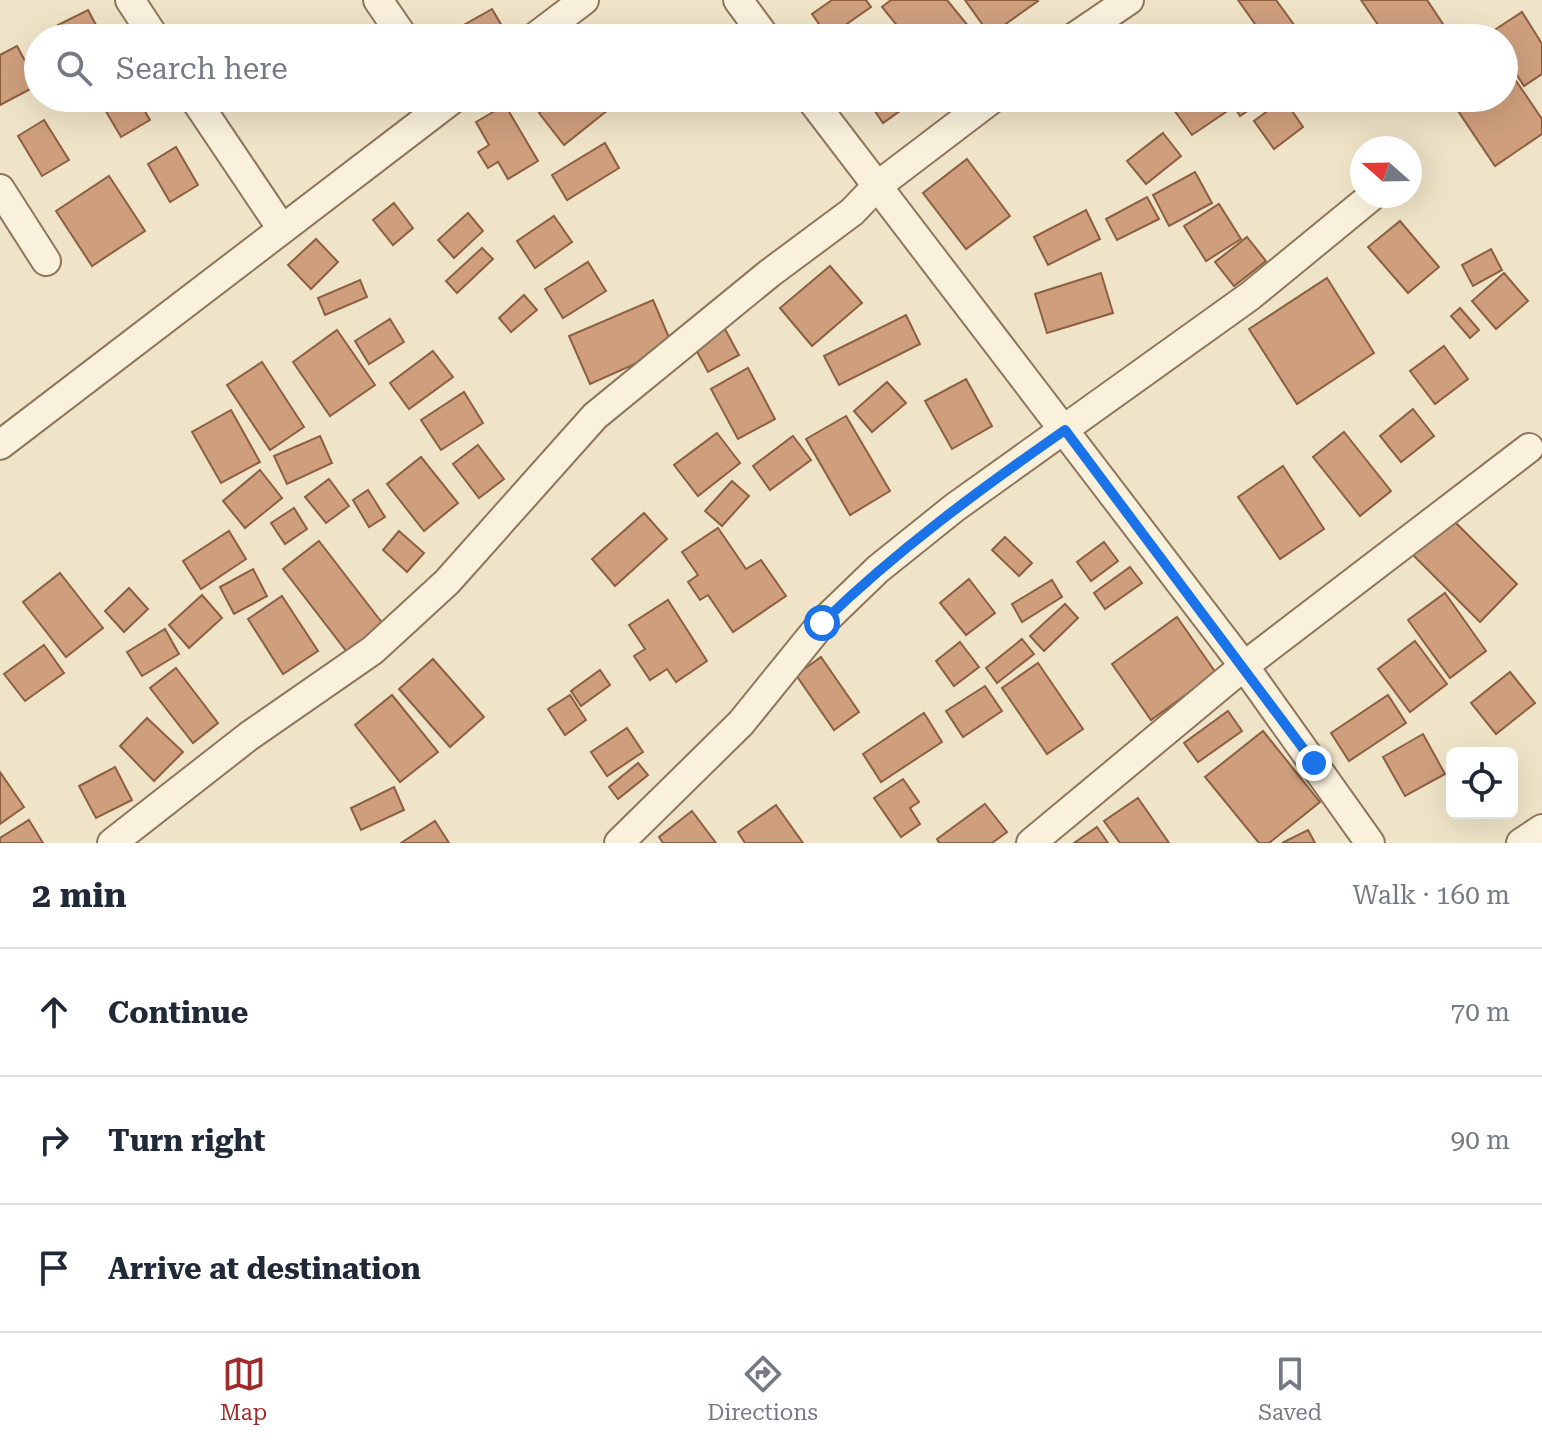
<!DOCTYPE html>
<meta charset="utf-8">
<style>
:root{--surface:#fff;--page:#f2f2f3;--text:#1f2937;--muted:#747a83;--line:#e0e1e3;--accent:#9e2a2b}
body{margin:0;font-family:"Roboto Serif",serif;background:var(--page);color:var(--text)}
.controls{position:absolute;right:24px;bottom:24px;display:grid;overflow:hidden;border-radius:12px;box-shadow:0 8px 32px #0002}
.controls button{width:72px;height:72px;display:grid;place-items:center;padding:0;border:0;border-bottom:2px solid var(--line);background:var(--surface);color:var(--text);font:40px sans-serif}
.compass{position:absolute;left:1350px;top:136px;width:72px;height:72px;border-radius:50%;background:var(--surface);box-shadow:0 8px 32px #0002;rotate:290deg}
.stop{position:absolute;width:24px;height:24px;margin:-18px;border:6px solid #1a73e8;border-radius:50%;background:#fff}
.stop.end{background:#1a73e8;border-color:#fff;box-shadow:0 2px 8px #0008}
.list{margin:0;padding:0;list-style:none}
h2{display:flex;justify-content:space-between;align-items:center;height:104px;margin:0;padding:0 32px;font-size:34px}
h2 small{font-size:26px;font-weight:400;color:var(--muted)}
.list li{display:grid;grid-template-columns:52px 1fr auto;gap:24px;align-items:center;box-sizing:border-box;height:128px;padding:0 32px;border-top:2px solid var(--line)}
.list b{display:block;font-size:30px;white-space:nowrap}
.list em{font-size:26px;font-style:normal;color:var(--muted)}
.icon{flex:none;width:44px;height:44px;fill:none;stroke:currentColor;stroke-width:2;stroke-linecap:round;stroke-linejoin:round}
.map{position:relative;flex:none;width:1542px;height:843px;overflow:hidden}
.search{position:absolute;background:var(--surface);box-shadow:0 8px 32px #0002;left:24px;right:24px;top:24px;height:88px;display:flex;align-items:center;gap:20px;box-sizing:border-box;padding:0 28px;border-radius:44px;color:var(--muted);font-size:30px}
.sheet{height:488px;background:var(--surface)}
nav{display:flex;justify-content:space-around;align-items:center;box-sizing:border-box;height:112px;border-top:2px solid var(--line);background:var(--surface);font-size:22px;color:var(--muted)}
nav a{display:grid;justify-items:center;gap:4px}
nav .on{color:var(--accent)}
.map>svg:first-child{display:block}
</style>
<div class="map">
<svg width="1542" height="843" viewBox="0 0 1542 843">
<rect width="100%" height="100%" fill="#f0e4c8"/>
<g fill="#cf9f7d" stroke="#8d5f41" stroke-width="2">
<polygon points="832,0 866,0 871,7 828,37 812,14"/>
<polygon points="891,0 947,0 978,38 907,38 882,7"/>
<polygon points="965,0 1037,0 1038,1 990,35"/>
<polygon points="1238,0 1276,0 1295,26 1278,38 1265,38"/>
<polygon points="1361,0 1427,0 1443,24 1423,38 1387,38"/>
<polygon points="492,9 502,26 481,38 459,38 455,30"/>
<polygon points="88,10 103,38 65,38 58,25"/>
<polygon points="1522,12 1542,44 1542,74 1524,86 1504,55 1504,38 1493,38 1490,33"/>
<polygon points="17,46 38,85 0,105 0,55"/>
<polygon points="1510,72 1542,119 1542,134 1495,166 1456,108 1471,98 1504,98 1504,76"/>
<polygon points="98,98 137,98 150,120 121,137"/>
<polygon points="559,98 623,98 564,145 539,113"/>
<polygon points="866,98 918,98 883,123"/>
<polygon points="1176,98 1216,98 1226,112 1192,135 1169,103"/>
<polygon points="1229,98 1267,98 1240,116"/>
<polygon points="1284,99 1303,127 1274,149 1254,121"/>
<polygon points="505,105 538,161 508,179 498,162 488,168 478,152 489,145 476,122"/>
<polygon points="44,120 69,160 42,176 18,136"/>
<polygon points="1163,133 1181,156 1146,184 1127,161"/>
<polygon points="605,143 619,168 567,200 552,175"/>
<polygon points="176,147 198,185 170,202 148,164"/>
<polygon points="967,159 1010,216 966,249 923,193"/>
<polygon points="1195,172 1212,203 1169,226 1153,195"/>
<polygon points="109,176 145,231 92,266 56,211"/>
<polygon points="1147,197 1159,219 1117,240 1106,219"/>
<polygon points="394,203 413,228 393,245 373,220"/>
<polygon points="1219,204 1241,239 1206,261 1184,226"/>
<polygon points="1086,210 1100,239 1048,265 1034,237"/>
<polygon points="468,213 483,231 454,258 438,240"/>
<polygon points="554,216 572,242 535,268 517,241"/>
<polygon points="1400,221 1439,267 1408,293 1368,247"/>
<polygon points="1247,237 1266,261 1234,286 1215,262"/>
<polygon points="316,239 338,262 311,289 288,265"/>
<polygon points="482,248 493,259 457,293 446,281"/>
<polygon points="1491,249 1502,270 1473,286 1462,265"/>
<polygon points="588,262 606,291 563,318 545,289"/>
<polygon points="830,266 862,303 812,346 780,308"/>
<polygon points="1101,273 1113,313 1047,333 1035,294"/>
<polygon points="1504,273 1528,301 1496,329 1472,301"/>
<polygon points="1327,278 1374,353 1297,404 1249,329"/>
<polygon points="360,280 367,297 325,315 318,298"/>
<polygon points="524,295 537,310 511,332 499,318"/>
<polygon points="653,300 673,347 590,384 569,336"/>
<polygon points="1460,308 1479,330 1470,338 1451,316"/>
<polygon points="906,315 920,344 839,385 824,356"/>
<polygon points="390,319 404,342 369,364 355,341"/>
<polygon points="725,329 739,355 708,372 694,346"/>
<polygon points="337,330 375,385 330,416 293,362"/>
<polygon points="1444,346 1468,379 1435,404 1410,371"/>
<polygon points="433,351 453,377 409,409 390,383"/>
<polygon points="262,362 304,427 270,450 227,385"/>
<polygon points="748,368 775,419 738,439 711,389"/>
<polygon points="966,379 992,426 952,449 925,401"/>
<polygon points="887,382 906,403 872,432 854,411"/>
<polygon points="464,392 483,423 441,450 421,420"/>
<polygon points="1413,409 1434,436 1401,462 1380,436"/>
<polygon points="231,410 260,462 221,483 192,432"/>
<polygon points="846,416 890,491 850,515 806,439"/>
<polygon points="1344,432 1391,491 1360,516 1313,457"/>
<polygon points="717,433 740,463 698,496 674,465"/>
<polygon points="320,436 332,463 287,484 274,456"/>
<polygon points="793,436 811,460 770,490 753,466"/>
<polygon points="478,445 504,479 479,498 453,464"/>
<polygon points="421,457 458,503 424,531 387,484"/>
<polygon points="1283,466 1324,529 1280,559 1238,497"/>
<polygon points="260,470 282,498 245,528 223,501"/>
<polygon points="329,479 349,506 326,523 305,497"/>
<polygon points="732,481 749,496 722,526 705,511"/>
<polygon points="368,490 385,517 369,527 353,500"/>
<polygon points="294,508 307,529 285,544 271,523"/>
<polygon points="644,513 667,539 615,586 592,559"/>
<polygon points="1450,517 1517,584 1480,622 1413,555"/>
<polygon points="718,528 746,569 761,560 786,596 733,632 708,595 700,600 688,582 698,575 682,552"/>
<polygon points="229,531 246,559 201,589 183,561"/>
<polygon points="399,531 424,553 407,572 383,550"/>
<polygon points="1005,537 1032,563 1019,576 992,550"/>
<polygon points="319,541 383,624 347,652 283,569"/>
<polygon points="1104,542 1118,561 1091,581 1077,562"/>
<polygon points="1130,567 1142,583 1105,609 1094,593"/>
<polygon points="253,569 267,596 234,614 220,587"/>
<polygon points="60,573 103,628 66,657 23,602"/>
<polygon points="969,579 995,613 966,635 940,603"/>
<polygon points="1052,580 1062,597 1022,622 1012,604"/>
<polygon points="129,588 148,609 124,632 105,611"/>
<polygon points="1445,593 1486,651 1450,678 1408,620"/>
<polygon points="202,595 222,618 189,648 169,625"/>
<polygon points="282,596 318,651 283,674 248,619"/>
<polygon points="668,600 707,661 676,682 667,669 650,680 634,656 645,649 629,625"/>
<polygon points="1065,604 1078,618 1044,651 1030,636"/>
<polygon points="1177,617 1216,673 1151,720 1112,664"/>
<polygon points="165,629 179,654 142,676 127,652"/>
<polygon points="1022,639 1034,654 997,683 986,668"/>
<polygon points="1415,641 1447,684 1410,712 1378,669"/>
<polygon points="960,642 979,667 954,686 936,661"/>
<polygon points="44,645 64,673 25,701 4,674"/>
<polygon points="821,657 859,712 834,730 796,675"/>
<polygon points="433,659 484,717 450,747 399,689"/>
<polygon points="1038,663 1083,729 1047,754 1002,688"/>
<polygon points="176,668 218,723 193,743 150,688"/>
<polygon points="600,670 610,685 581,706 571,691"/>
<polygon points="1510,672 1535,703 1496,734 1471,703"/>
<polygon points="985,686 1002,711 963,737 946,711"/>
<polygon points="392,695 438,752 400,782 355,725"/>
<polygon points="570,695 586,720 565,735 548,709"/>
<polygon points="1388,695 1406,723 1349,761 1331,733"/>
<polygon points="1228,711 1242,731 1198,762 1184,743"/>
<polygon points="924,713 942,742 881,782 863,754"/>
<polygon points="147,718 183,752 154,781 120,746"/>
<polygon points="627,728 643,752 607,776 591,752"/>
<polygon points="1263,731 1320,802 1269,843 1259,843 1205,777"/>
<polygon points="1423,734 1445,774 1405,796 1383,757"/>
<polygon points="638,763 648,775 618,799 609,787"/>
<polygon points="115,767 132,800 96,818 79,786"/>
<polygon points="0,772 24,807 0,824"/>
<polygon points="903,779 919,802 910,808 920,824 901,837 874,798"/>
<polygon points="394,787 404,810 361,830 351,808"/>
<polygon points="1138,798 1169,843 1120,843 1104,821"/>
<polygon points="985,804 1007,832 992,843 939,843 937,839"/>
<polygon points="776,805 803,843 745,843 738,832"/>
<polygon points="692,811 716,843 663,843 659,837"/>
<polygon points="29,820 43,843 0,843 0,838"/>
<polygon points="435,821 449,843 401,843"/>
<polygon points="1097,827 1108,843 1074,843"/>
<polygon points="1308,830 1315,843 1282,843"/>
</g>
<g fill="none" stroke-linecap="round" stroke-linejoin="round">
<defs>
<g id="minor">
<polyline points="130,0 155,38"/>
<polyline points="378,0 404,38"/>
<polyline points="738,0 766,38"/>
<polyline points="534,38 584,0"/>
<polyline points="1073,38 1129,0"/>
<polyline points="194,98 282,229"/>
<polyline points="810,98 1244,666 1370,843"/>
<polyline points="0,189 46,261"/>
<polyline points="0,445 454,98"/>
<polyline points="112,843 249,736 373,650 447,582 595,416 770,273 852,212 876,187 993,98"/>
<polyline points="619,843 741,723 822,623 878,569 954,508 1250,296 1372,196"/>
<polyline points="1031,843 1244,666 1529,448"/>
<polyline points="1521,843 1542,829"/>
</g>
</defs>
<use href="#minor" stroke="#8d765c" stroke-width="32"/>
<use href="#minor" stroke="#faf1dc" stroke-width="28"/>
</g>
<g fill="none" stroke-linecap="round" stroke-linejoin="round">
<path stroke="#1a73e8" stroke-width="10" d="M822 623C897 550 979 490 1065 430L1314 763"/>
</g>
</svg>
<div class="controls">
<button><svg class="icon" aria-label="locate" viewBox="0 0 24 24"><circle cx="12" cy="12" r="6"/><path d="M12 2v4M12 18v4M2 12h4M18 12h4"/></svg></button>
</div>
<svg class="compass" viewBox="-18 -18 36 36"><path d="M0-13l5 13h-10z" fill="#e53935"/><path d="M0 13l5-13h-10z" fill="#747a83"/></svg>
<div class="stop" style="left:822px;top:623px"></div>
<div class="stop end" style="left:1314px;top:763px"></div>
<div class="search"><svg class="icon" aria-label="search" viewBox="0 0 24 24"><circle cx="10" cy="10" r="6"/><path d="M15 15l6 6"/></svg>Search here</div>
</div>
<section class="sheet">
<h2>2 min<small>Walk · 160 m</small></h2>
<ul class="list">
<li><svg class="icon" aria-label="ahead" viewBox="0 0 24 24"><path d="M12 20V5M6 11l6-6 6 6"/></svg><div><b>Continue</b></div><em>70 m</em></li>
<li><svg class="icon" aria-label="right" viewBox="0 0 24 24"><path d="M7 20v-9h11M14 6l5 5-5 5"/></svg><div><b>Turn right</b></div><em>90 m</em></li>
<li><svg class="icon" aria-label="arrive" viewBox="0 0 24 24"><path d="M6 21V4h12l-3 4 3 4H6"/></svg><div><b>Arrive at destination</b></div></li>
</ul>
</section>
<nav>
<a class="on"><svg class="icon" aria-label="map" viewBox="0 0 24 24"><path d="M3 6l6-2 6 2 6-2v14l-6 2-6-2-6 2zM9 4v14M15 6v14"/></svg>Map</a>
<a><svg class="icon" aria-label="directions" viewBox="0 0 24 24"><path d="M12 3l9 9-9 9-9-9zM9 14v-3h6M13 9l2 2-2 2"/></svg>Directions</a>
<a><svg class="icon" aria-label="saved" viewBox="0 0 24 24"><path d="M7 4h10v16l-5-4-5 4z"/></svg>Saved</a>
</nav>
